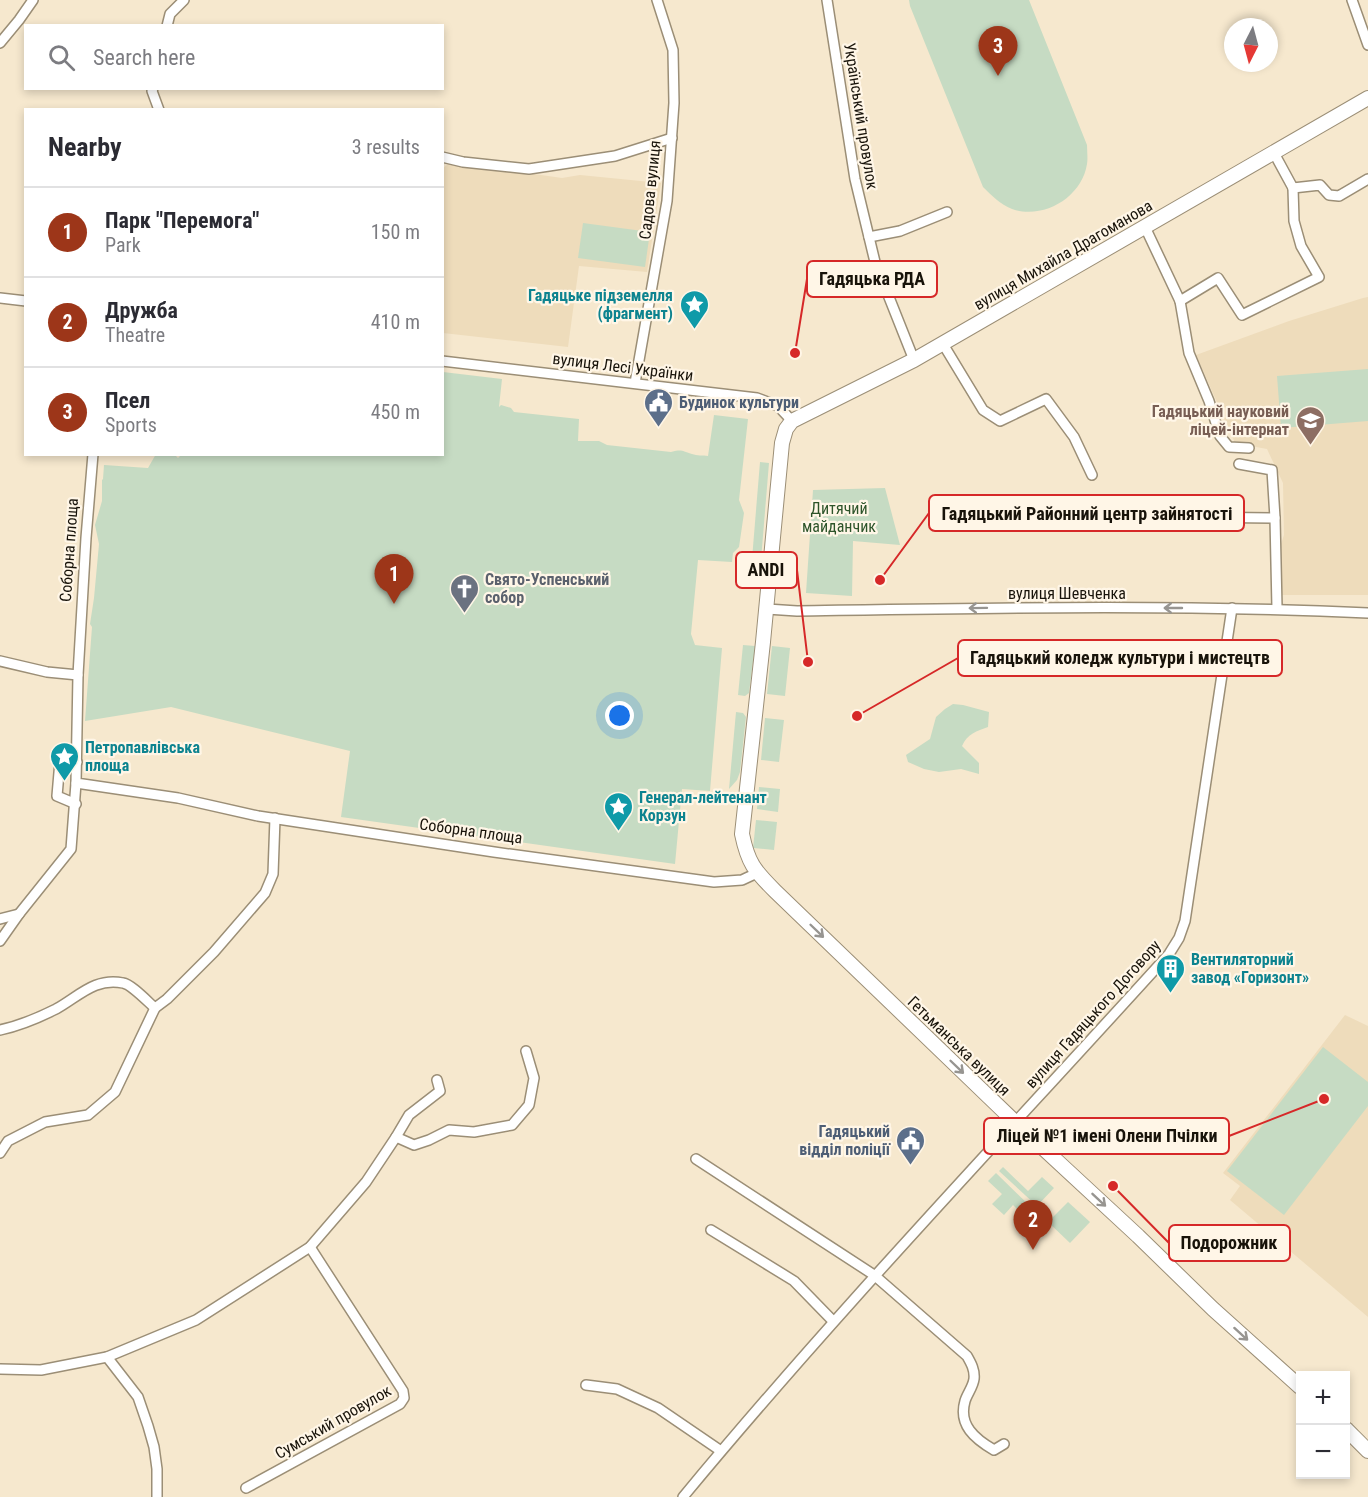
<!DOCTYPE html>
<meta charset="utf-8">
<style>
:root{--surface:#fff;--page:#f2f2f3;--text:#2b2b33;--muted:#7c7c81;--line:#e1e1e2;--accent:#9d3619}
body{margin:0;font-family:"Roboto Condensed",sans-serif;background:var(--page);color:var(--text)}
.controls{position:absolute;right:18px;bottom:18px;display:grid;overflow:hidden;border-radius:0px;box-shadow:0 3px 9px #0003}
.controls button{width:54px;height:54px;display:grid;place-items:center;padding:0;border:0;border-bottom:2px solid var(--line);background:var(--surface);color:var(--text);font:30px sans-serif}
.compass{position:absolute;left:1224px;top:18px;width:54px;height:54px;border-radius:50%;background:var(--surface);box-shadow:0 3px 9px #0003;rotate:186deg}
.you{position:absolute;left:620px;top:716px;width:21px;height:21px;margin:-15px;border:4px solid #fff;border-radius:50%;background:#1a73e8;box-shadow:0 0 0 9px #1a73e833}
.badge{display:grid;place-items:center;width:39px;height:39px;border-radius:50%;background:var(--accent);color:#fff;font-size:20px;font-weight:700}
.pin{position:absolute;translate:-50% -50px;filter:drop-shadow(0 2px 3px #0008)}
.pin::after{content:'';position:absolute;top:32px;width:21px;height:18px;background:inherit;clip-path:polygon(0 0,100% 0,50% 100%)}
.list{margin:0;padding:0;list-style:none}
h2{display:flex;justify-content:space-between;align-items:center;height:78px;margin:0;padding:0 24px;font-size:26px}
h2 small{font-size:20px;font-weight:400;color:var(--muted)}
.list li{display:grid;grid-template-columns:39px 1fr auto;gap:18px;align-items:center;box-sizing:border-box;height:90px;padding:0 24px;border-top:2px solid var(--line)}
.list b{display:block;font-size:22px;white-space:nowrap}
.list p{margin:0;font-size:20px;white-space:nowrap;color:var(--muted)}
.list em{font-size:20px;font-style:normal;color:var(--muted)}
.icon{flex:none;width:33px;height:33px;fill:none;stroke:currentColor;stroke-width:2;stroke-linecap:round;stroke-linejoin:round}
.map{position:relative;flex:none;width:1368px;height:1497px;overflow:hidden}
.search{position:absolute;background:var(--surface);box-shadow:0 3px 9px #0003;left:24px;top:24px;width:420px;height:66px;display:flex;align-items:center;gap:15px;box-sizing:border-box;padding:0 21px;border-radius:0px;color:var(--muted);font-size:22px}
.panel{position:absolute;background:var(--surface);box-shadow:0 3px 9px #0003;left:24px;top:108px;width:420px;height:348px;border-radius:0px}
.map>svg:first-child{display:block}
</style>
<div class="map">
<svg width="1368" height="1497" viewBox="0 0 1368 1497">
<rect width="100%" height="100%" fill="#f6e8ce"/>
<g fill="#eedcbb">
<polygon points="451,162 562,178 580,175 661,183 647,272 579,266 568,347 443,333 443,168"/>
<polygon points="1368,297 1368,595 1279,595 1278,553 1284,535 1283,483 1267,449 1235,443 1196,355 1289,321 1363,298"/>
<polygon points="1345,1015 1368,1026 1368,1317 1230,1200 1240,1186 1223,1173"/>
</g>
<g fill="#c6dbc3">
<path d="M909 0H1029L1087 145C1087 151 1088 158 1087 164 1082 197 1044 220 1012 209 1000 204 992 196 983 187L910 6Z"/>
<polygon points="583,223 650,232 645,267 578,258"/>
<polygon points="1368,369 1368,421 1281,428 1277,376"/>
<path d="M443 372 502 379 499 407 501 405 511 408 514 412 579 419 578 441H599L607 445 671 452C683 449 681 451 692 454 697 456 703 455 708 456L714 415 748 419 739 500 744 513 739 547 733 553 732 562 698 560 691 634 695 645 722 648 710 791 682 789 675 864 341 817 350 751 171 707 85 721 92 627 90 624 94 598 99 544 95 525 102 501V480L103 479 104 465 148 468 156 454 175 455 178 458 182 454H442Z"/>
<polygon points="760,462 769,463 761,560 752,559"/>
<polygon points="885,488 900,545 853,541 852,596 806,593 813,490"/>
<polygon points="743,645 755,646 749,693 745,696 738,695"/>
<polygon points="772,646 790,648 785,696 767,694"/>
<path d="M953 704 963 705 989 712 988 727C977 731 967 734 962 746L979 763V774L961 769 939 772 924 769 908 762 906 755 930 739 936 717 945 709Z"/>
<polygon points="736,712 743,713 746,717 740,772 737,780 729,789"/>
<polygon points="765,718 784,720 779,762 761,760"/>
<polygon points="759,787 780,789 778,812 757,809"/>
<polygon points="756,820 777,822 774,850 753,848"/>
<polygon points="1323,1047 1368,1082 1368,1106 1284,1215 1227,1171"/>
<polygon points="1003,1167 1028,1191 1042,1177 1054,1188 1037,1206 999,1171"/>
<polygon points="996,1173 1033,1209 1025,1217 1013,1205 1004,1215 992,1204 1002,1194 988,1181"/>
<polygon points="1068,1202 1090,1222 1070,1243 1048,1222"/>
</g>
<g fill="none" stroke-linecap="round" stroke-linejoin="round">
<defs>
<g id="street">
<polyline points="827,0 855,179 875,262 914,360"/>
<polyline points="1352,0 1368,45"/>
<polyline points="167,26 170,14 184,0"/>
<polyline points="0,43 19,20 33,0"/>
<polyline points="153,88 152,91 159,110"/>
<polyline points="1274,153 1293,188 1320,185 1329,195 1339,196 1368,179"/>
<polyline points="442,157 463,162 529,169 615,156 672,138"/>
<polyline points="1145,227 1180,301 1218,278 1242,315 1319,277 1301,246 1294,221 1293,188"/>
<polyline points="869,237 900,231 947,212"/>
<polyline points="0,298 26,301"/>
<polyline points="1180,301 1189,353 1209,401 1220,436 1229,447 1249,448"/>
<polyline points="943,344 983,410 1000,421 1046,399 1074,437 1092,475"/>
<polyline points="442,361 757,398 778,406 792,421"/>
<polyline points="635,383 667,201 674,103 673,50 657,0"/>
<polyline points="93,454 86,538 78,675 76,783 178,798 258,816 494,852 714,882 742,880 757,873"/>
<polyline points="1239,464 1272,470 1275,518"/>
<polyline points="1099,516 1275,518 1277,608"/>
<path d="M767 609 797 611C988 608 1178 604 1368 613"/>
<polyline points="0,661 47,672 78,675"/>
<polyline points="76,804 57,796 60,761 77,762"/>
<polyline points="0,919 19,914"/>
<polyline points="0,941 19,914 71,849 76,783"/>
<path d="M0 1030C19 1026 38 1018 56 1009 78 997 95 977 123 983 131 984 148 1002 155 1008"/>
<polyline points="396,1137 414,1145 429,1140 449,1130 474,1132 512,1125 529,1105 534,1078 526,1051"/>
<polyline points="0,1153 8,1141 45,1122 88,1115 115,1092 155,1008 167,999 214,952 265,893 273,874 275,818"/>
<path d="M696 1159 874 1275 967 1356C971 1363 975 1370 974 1379 973 1387 967 1394 965 1401 958 1425 975 1439 994 1450L1004 1444"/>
<polyline points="711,1230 794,1281 833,1321"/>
<polyline points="107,1357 138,1397 148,1426 154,1447 157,1469 157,1497"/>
<polyline points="0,1369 41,1370 107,1357 196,1320 310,1247 366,1182 396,1137 409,1115 440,1091 437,1080"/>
<polyline points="586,1385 617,1389 658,1408 721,1451"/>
<polyline points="246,1488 400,1404 404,1398 403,1391 310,1247"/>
<path d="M683 1497C838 1310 1006 1134 1169 954L1179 938 1185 921 1232 608"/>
</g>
<g id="secondary">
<path d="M1300 1387 1213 1309 1138 1236 1016 1123 775 891C754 870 748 863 742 834L763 642 782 443 786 429 792 421 914 360 1368 98"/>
<polyline points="1346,1429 1368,1451"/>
</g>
</defs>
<use href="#street" stroke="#9b8e76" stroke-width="12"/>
<use href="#secondary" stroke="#9b8e76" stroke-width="16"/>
<use href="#street" stroke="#fff" stroke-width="9"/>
<use href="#secondary" stroke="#fff" stroke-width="14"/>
</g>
<defs><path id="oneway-shaft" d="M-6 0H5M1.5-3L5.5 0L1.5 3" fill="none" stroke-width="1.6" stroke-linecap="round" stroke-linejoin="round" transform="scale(1.5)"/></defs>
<g stroke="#979591">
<use href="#oneway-shaft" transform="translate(978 608) rotate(179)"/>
<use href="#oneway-shaft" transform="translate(1173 608) rotate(-180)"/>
<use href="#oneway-shaft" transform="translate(817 931) rotate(44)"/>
<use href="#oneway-shaft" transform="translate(957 1067) rotate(44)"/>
<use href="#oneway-shaft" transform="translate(1099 1200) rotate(43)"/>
<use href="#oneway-shaft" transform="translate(1241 1334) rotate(42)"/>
</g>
<defs>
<symbol id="sight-pin" viewBox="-11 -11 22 30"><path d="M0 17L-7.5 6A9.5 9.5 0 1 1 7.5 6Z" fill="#0f9aa8" stroke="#fff6e7"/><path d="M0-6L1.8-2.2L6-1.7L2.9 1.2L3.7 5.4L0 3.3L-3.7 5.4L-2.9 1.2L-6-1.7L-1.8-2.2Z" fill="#fff"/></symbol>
<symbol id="civic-pin" viewBox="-11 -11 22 30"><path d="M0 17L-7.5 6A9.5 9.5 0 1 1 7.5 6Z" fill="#5c6f8a" stroke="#fff6e7"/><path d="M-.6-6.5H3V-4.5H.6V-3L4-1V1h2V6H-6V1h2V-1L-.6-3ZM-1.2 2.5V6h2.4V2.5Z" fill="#fff"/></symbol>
<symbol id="school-pin" viewBox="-11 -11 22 30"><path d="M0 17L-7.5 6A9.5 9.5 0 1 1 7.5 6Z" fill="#8d6e63" stroke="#fff6e7"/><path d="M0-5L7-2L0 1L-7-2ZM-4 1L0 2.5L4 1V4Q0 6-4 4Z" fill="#fff"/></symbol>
<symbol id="church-pin" viewBox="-11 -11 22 30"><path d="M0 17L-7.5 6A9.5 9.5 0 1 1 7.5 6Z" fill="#6b7280" stroke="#fff6e7"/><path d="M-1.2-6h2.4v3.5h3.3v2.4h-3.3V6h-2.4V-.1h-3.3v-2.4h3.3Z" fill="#fff"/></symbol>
<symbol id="building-pin" viewBox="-11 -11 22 30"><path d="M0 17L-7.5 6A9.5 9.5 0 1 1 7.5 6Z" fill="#0f9aa8" stroke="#fff6e7"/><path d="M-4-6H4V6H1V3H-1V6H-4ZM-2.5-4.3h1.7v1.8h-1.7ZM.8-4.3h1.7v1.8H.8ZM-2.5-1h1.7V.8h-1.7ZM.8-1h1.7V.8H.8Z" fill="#fff"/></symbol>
</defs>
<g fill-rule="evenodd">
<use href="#sight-pin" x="678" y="288" width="33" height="45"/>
<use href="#civic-pin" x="642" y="386" width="33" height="45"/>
<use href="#school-pin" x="1294" y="404" width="33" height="45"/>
<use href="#church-pin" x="448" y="572" width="33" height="45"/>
<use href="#sight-pin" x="48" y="740" width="33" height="45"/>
<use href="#sight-pin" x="602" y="790" width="33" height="45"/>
<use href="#building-pin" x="1154" y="952" width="33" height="45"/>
<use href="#civic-pin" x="894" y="1124" width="33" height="45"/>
</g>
<g text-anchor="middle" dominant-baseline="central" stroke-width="4.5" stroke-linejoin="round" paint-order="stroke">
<g font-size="16" fill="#18130a" stroke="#fff6e7">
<text transform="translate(861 116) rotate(81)">Український провулок</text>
<text transform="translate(650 190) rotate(-84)">Садова вулиця</text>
<text transform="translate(1063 255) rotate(-30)">вулиця Михайла Драгоманова</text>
<text transform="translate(623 367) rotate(7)">вулиця Лесі Українки</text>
<text transform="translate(69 550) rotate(-86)">Соборна площа</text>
<text x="1067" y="593">вулиця Шевченка</text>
<text transform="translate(471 831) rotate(8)">Соборна площа</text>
<text transform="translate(1093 1014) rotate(-48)">вулиця Гадяцького Договору</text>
<text transform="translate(959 1046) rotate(44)">Гетьманська вулиця</text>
<text transform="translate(333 1422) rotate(-30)">Сумський провулок</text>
</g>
<g font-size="16" font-weight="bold" fill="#0d838f" stroke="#fff6e7" text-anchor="start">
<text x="673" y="295" text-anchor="end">Гадяцьке підземелля<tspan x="673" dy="18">(фрагмент)</tspan></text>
<text x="85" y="747">Петропавлівська<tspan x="85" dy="18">площа</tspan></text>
<text x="639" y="797">Генерал-лейтенант<tspan x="639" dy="18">Корзун</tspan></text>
<text x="1191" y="959">Вентиляторний<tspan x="1191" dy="18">завод «Горизонт»</tspan></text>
</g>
<g font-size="16" font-weight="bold" fill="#4e5e75" stroke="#fff6e7" text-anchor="start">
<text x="679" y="402">Будинок культури</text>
<text x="890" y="1131" text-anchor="end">Гадяцький<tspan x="890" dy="18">відділ поліції</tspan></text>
</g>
<g font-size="16" font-weight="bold" fill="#785e54" stroke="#fff6e7" text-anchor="end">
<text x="1289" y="411">Гадяцький науковий<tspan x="1289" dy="18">ліцей-інтернат</tspan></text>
</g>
<g font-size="16" fill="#2d542a" stroke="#fff6e7">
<text x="839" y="508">Дитячий<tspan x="839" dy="18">майданчик</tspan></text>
</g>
<g font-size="16" font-weight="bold" fill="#5b616d" stroke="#fff6e7" text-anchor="start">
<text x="485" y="579">Свято-Успенський<tspan x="485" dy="18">собор</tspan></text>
</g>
</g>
<path fill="none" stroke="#d62828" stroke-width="2" d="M795 353L807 279M880 580L929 513M808 662L797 570M857 716L958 658M1324 1099L1229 1136M1113 1186L1169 1243"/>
<g fill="#d62828" stroke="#fff6e7" stroke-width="2">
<circle cx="795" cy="353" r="6"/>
<circle cx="880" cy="580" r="6"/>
<circle cx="808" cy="662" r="6"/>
<circle cx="857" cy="716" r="6"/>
<circle cx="1324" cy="1099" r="6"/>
<circle cx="1113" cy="1186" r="6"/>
</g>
<g fill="#fff6e7" stroke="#d62828" stroke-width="2">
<rect x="807" y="261" width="130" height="36" rx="6"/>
<rect x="929" y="495" width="315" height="36" rx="6"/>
<rect x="736" y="552" width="61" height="36" rx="6"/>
<rect x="958" y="640" width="324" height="36" rx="6"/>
<rect x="984" y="1118" width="245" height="36" rx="6"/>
<rect x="1169" y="1225" width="121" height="36" rx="6"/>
</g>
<g font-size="18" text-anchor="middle" font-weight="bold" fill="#18130a">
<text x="872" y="285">Гадяцька РДА</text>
<text x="1087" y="520">Гадяцький Районний центр зайнятості</text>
<text x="766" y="576">ANDI</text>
<text x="1120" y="664">Гадяцький коледж культури і мистецтв</text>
<text x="1107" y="1142">Ліцей №1 імені Олени Пчілки</text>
<text x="1229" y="1249">Подорожник</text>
</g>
</svg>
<div class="controls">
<button>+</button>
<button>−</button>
</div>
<svg class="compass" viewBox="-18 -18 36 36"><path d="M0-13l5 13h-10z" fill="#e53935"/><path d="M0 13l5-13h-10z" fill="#7c7c81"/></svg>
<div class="you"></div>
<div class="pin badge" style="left:394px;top:604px">1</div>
<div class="pin badge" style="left:1033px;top:1250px">2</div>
<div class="pin badge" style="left:998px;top:76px">3</div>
<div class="search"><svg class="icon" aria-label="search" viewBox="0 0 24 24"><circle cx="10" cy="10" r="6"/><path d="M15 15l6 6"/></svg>Search here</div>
<section class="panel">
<h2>Nearby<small>3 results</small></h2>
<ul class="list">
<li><span class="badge">1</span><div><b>Парк &quot;Перемога&quot;</b><p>Park</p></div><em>150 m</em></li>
<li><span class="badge">2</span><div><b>Дружба</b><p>Theatre</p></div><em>410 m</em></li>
<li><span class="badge">3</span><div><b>Псел</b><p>Sports</p></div><em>450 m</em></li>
</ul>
</section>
</div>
